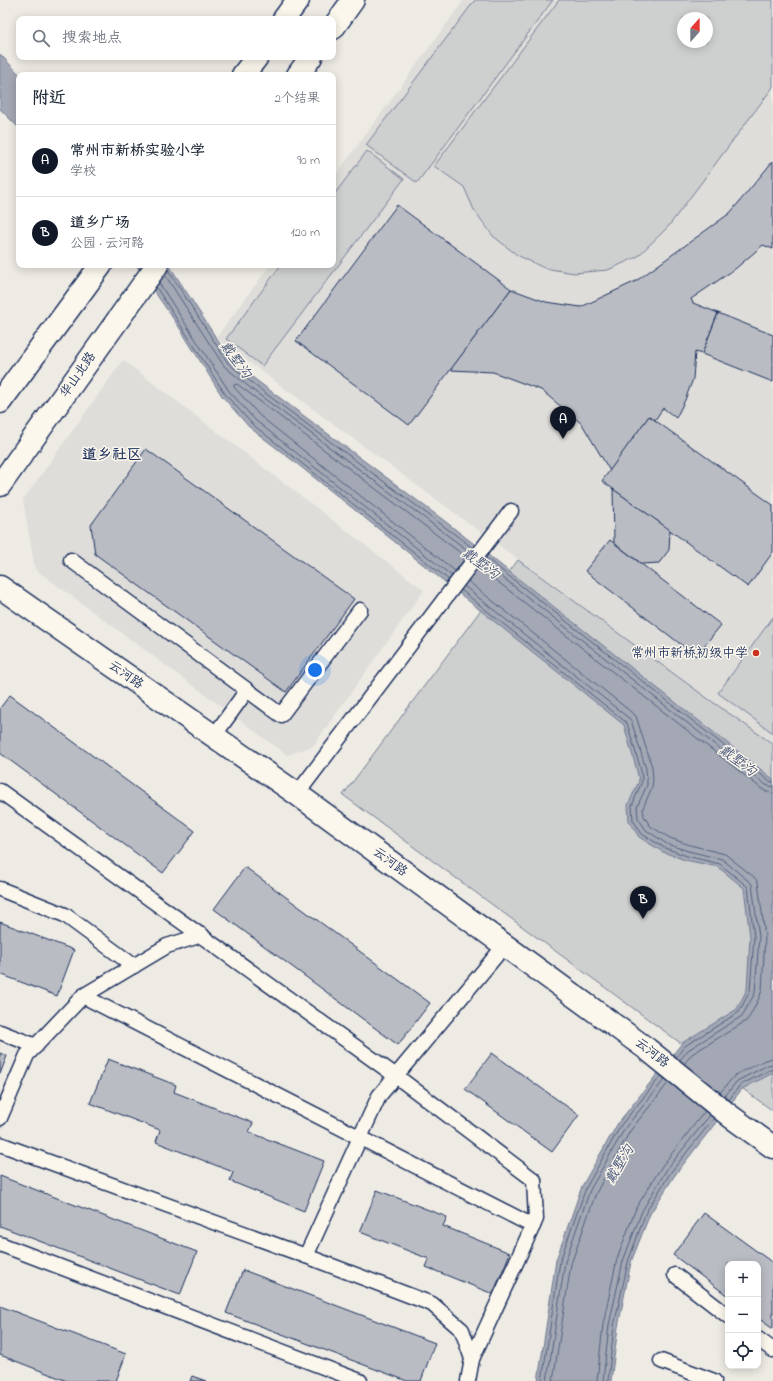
<!DOCTYPE html>
<html lang="zh">
<meta charset="utf-8">
<style>
:root{--surface:#fff;--page:#f6f6f7;--text:#1f2937;--muted:#747a83;--line:#e0e1e3;--accent:#111827}
body{margin:0;font-family:"Indie Flower","LXGW WenKai TC",sans-serif;background:var(--page);color:var(--text)}
.controls{position:absolute;right:12px;bottom:12px;display:grid;overflow:hidden;border-radius:8px;box-shadow:0 2px 10px #0003}
.controls button{width:36px;height:36px;display:grid;place-items:center;padding:0;border:0;border-bottom:1px solid var(--line);background:var(--surface);color:var(--text);font:20px sans-serif}
.compass{position:absolute;left:677px;top:12px;width:36px;height:36px;border-radius:50%;background:var(--surface);box-shadow:0 2px 10px #0003;rotate:21deg}
.you{position:absolute;left:315px;top:670px;width:14px;height:14px;margin:-10px;border:3px solid #fff;border-radius:50%;background:#1a73e8;box-shadow:0 0 0 6px #1a73e833}
.badge{display:grid;place-items:center;width:26px;height:26px;border-radius:50%;background:var(--accent);color:#fff;font-size:13px;font-weight:700}
.pin{position:absolute;translate:-50% -33px;filter:drop-shadow(0 1px 2px #0008)}
.pin::after{content:'';position:absolute;top:21px;width:14px;height:12px;background:inherit;clip-path:polygon(0 0,100% 0,50% 100%)}
.list{margin:0;padding:0;list-style:none}
h2{display:flex;justify-content:space-between;align-items:center;height:52px;margin:0;padding:0 16px;font-size:17px}
h2 small{font-size:13px;font-weight:400;color:var(--muted)}
.list li{display:grid;grid-template-columns:26px 1fr auto;gap:12px;align-items:center;box-sizing:border-box;height:72px;padding:0 16px;border-top:1px solid var(--line)}
.list b{display:block;font-size:15px;white-space:nowrap}
.list p{margin:0;font-size:13px;white-space:nowrap;color:var(--muted)}
.list em{font-size:13px;font-style:normal;color:var(--muted)}
.icon{flex:none;width:22px;height:22px;fill:none;stroke:currentColor;stroke-width:2;stroke-linecap:round;stroke-linejoin:round}
.map{position:relative;flex:none;width:773px;height:1381px;overflow:hidden}
.search{position:absolute;background:var(--surface);box-shadow:0 2px 10px #0003;left:16px;top:16px;width:320px;height:44px;display:flex;align-items:center;gap:10px;box-sizing:border-box;padding:0 14px;border-radius:8px;color:var(--muted);font-size:15px}
.panel{position:absolute;background:var(--surface);box-shadow:0 2px 10px #0003;left:16px;top:72px;width:320px;height:196px;border-radius:8px}
.map>svg:first-child{display:block}
</style>
<div class="map">
<svg width="773" height="1381" viewBox="0 0 773 1381">
<rect width="100%" height="100%" fill="#eeebe4"/>
<filter id="ink" filterUnits="userSpaceOnUse"><feTurbulence type="fractalNoise" baseFrequency=".025" numOctaves="2"/><feDisplacementMap in="SourceGraphic" scale="8" xChannelSelector="R" yChannelSelector="G"/><feConvolveMatrix kernelMatrix="1 2 1 2 8 2 1 2 1" color-interpolation-filters="sRGB"/></filter>
<g filter="url(#ink)">
<g fill="#deddda" fill-rule="evenodd">
<path d="M464 0H773V744L707 698 216 338 270 265H333V179ZM683 18H707V42H683Z"/>
<polygon points="123,360 424,590 313,746 287,755 35,569 23,500"/>
</g>
<g fill="#cecfcf" stroke="#747f96" fill-rule="evenodd">
<polygon points="475,0 553,0 417,183 366,145"/>
<path d="M559 0H773V87L668 227 637 257 608 270 574 273 544 268 517 255 493 236 474 210 464 187 434 166ZM683 18H707V42H683Z"/>
<polygon points="367,151 404,179 262,366 226,339 281,265 333,265 333,196"/>
<polygon points="518,560 707,698 773,744 773,1111 343,795"/>
<polygon points="773,617 773,733 718,693"/>
</g>
<g fill="#a3a8b4" stroke="#6d7892">
<polygon points="0,54 20,75 19,128 0,109"/>
<polygon points="136,265 169,265 231,361 260,383 446,522 773,779 773,1073 742,1089 675,1175 650,1214 631,1262 618,1327 611,1381 538,1381 556,1260 582,1186 618,1123 682,1043 737,1009 747,989 750,937 744,888 718,867 685,860 663,852 639,837 629,821 628,805 639,781 637,771 624,725 296,463 249,427 222,396 179,327"/>
</g>
<g fill="none" stroke-linecap="round" stroke-linejoin="round">
<g stroke="#515f80" stroke-width="1">
<polyline points="168,270 228,363 257,387 473,548"/>
<polyline points="165,275 224,366 254,391 470,552"/>
<polyline points="159,283 229,391 255,420 452,576"/>
<polyline points="156,287 225,394 252,424 449,580"/>
<polyline points="486,558 769,781 773,782"/>
<polyline points="483,562 766,785 773,787"/>
<polyline points="479,567 762,789 767,792 773,793"/>
<polyline points="455,571 260,416 234,387 234,385 237,384 466,557"/>
<polyline points="468,581 636,716 652,767 653,779 652,787 643,808 644,816 650,826 670,838 690,845 725,854 754,877 758,882 765,936 762,990 760,996 750,1016 746,1021 692,1054 684,1064"/>
<polyline points="464,586 631,720 646,769 647,780 647,785 637,807 638,818 646,830 667,844 688,851 722,859 752,884 759,937 755,993 742,1016 688,1050 680,1060"/>
<polyline points="461,590 627,723 641,770 642,781 632,806 633,820 642,834 665,848 687,856 720,864 748,887 754,937 750,991 739,1012 685,1046 676,1057"/>
<polyline points="720,1093 735,1075 765,1060 773,1058"/>
<polyline points="725,1096 737,1081 768,1065 773,1064"/>
<polyline points="729,1100 740,1085 770,1070 773,1069"/>
<polyline points="542,1381 560,1261 586,1188 621,1125 661,1076"/>
<polyline points="547,1381 565,1262 590,1190 625,1128 665,1079"/>
<polyline points="553,1381 571,1264 596,1193 630,1131 669,1082"/>
<polyline points="597,1381 603,1324 617,1259 636,1208 662,1166 705,1111"/>
<polyline points="603,1381 609,1325 623,1261 642,1211 667,1169 710,1115"/>
<polyline points="608,1381 614,1326 628,1262 646,1212 671,1172 714,1118"/>
</g>
</g>
<g fill="#b9bcc3" stroke="#1b2f5e">
<polygon points="773,161 773,249 763,245 735,269 691,299 693,303 718,313 702,354 695,352 693,379 685,400 676,418 663,408 655,420 649,416 610,471 582,424 541,390 493,372 450,370 511,289 546,302 581,307 636,281 730,213"/>
<polygon points="397,205 511,289 409,425 296,341"/>
<polygon points="718,313 773,335 773,382 702,354"/>
<polygon points="649,416 773,505 773,552 748,587 602,481"/>
<polygon points="146,449 354,599 286,692 95,554 91,525"/>
<polygon points="613,489 670,530 669,550 659,563 642,564 614,543"/>
<polygon points="610,540 721,625 696,656 585,571"/>
<polygon points="10,695 195,831 163,873 0,753 0,708"/>
<polygon points="245,867 430,1003 398,1045 214,909"/>
<polygon points="0,922 74,950 57,996 0,974"/>
<polygon points="0,1053 7,1056 0,1074"/>
<polygon points="492,1053 579,1115 552,1152 465,1089"/>
<polygon points="108,1059 176,1085 174,1092 253,1123 249,1132 324,1161 304,1211 230,1181 233,1172 156,1142 160,1130 90,1103"/>
<polygon points="0,1176 197,1252 180,1295 0,1226"/>
<polygon points="377,1190 447,1217 443,1226 510,1253 493,1294 426,1267 429,1259 360,1232"/>
<polygon points="704,1213 773,1263 773,1329 758,1318 758,1264 728,1264 728,1296 673,1255"/>
<polygon points="243,1270 435,1343 421,1381 407,1381 226,1313"/>
<polygon points="0,1306 126,1354 116,1381 67,1381 0,1355"/>
<polygon points="192,1376 206,1381 190,1381"/>
</g>
<g fill="none" stroke-linecap="round" stroke-linejoin="round">
<defs>
<g id="service">
<polyline points="71,560 281,715 360,610"/>
<polyline points="214,736 247,690"/>
<polyline points="0,791 396,1076 534,1180 536,1219 472,1359"/>
<polyline points="297,794 511,511"/>
<polyline points="0,889 65,915 134,966"/>
<polyline points="83,996 533,1226"/>
<polyline points="0,1032 36,1046"/>
<polyline points="0,1118 27,1055 83,996 167,946 202,935"/>
<polyline points="0,1144 306,1256 432,1304 462,1330 472,1359 468,1381"/>
<polyline points="0,1244 360,1381"/>
<polyline points="306,1256 379,1096 505,945"/>
<polyline points="675,1275 728,1316"/>
<polyline points="758,1339 773,1350"/>
<polyline points="661,1361 714,1381"/>
</g>
<polyline id="tertiary" points="0,587 297,794 647,1049 730,1116 773,1147"/>
<g id="secondary">
<polyline points="284,19 298,0"/>
<polyline points="333,28 353,0"/>
<polyline points="243,75 257,57"/>
<polyline points="298,75 311,57"/>
<polyline points="0,402 101,265"/>
<polyline points="0,485 157,265"/>
</g>
</defs>
<use href="#service" stroke="#1b2f5e" stroke-width="17"/>
<use href="#tertiary" stroke="#1b2f5e" stroke-width="25"/>
<use href="#secondary" stroke="#1b2f5e" stroke-width="25"/>
<use href="#service" stroke="#fbf7ec" stroke-width="14"/>
<use href="#tertiary" stroke="#fbf7ec" stroke-width="22"/>
<use href="#secondary" stroke="#fbf7ec" stroke-width="22"/>
</g>
</g>
<circle fill="#c8321e" stroke="#fbf7ec" stroke-width="1.5" cx="756" cy="653" r="4"/>
<g text-anchor="middle" dominant-baseline="central" stroke-width="3" stroke-linejoin="round" paint-order="stroke">
<g font-size="13" fill="#1b2f5e" stroke="#fbf7ec">
<text transform="translate(78 375) rotate(-55)">华山北路</text>
<text transform="translate(126 675) rotate(35)">云河路</text>
<text transform="translate(390 862) rotate(36)">云河路</text>
<text transform="translate(652 1053) rotate(38)">云河路</text>
</g>
<g font-size="13" fill="#1b2f5e" stroke="#fbf7ec" text-anchor="end">
<text x="748" y="653">常州市新桥初级中学</text>
</g>
<g font-size="14" font-style="italic" fill="#445378" stroke="#fbf7ec">
<text transform="translate(235 360) rotate(54)">戴墅沟</text>
<text transform="translate(480 564) rotate(37)">戴墅沟</text>
<text transform="translate(737 761) rotate(37)">戴墅沟</text>
<text transform="translate(620 1165) rotate(-59)">戴墅沟</text>
</g>
<g font-size="15" font-weight="bold" fill="#1b2f5e" stroke="#fbf7ec">
<text x="112" y="455">道乡社区</text>
</g>
</g>
</svg>
<div class="controls">
<button>+</button>
<button>−</button>
<button><svg class="icon" aria-label="locate" viewBox="0 0 24 24"><circle cx="12" cy="12" r="6"/><path d="M12 2v4M12 18v4M2 12h4M18 12h4"/></svg></button>
</div>
<svg class="compass" viewBox="-18 -18 36 36"><path d="M0-13l5 13h-10z" fill="#e53935"/><path d="M0 13l5-13h-10z" fill="#747a83"/></svg>
<div class="you"></div>
<div class="pin badge" style="left:563px;top:439px">A</div>
<div class="pin badge" style="left:643px;top:919px">B</div>
<div class="search"><svg class="icon" aria-label="search" viewBox="0 0 24 24"><circle cx="10" cy="10" r="6"/><path d="M15 15l6 6"/></svg>搜索地点</div>
<section class="panel">
<h2>附近<small>2个结果</small></h2>
<ul class="list">
<li><span class="badge">A</span><div><b>常州市新桥实验小学</b><p>学校</p></div><em>90 m</em></li>
<li><span class="badge">B</span><div><b>道乡广场</b><p>公园 · 云河路</p></div><em>120 m</em></li>
</ul>
</section>
</div>
